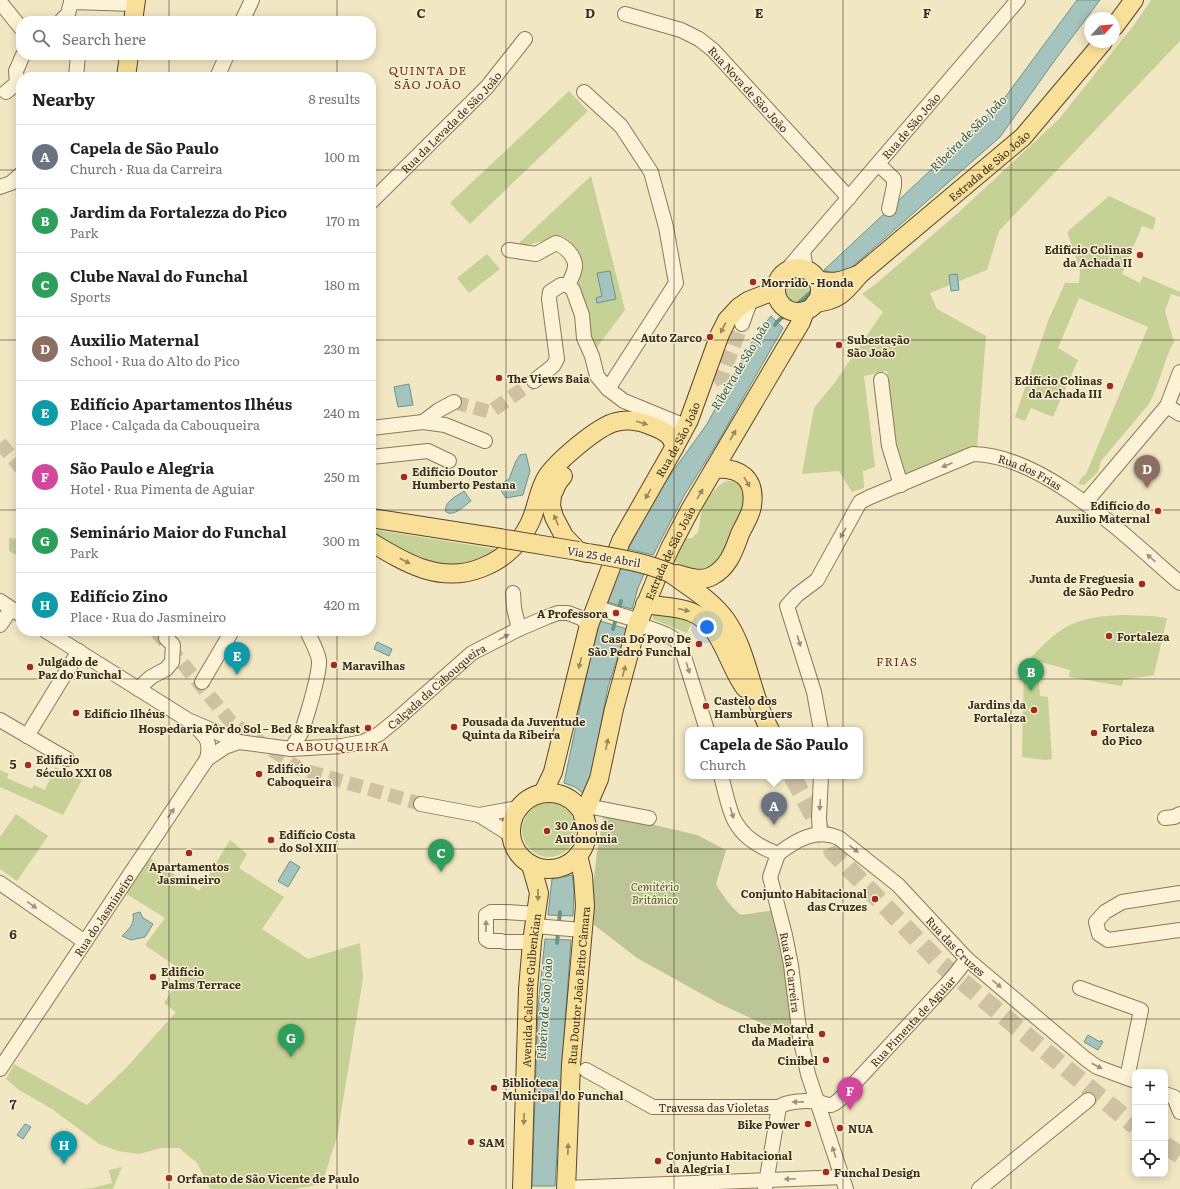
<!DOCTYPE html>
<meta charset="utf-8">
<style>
:root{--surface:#fff;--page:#f6f6f6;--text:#202124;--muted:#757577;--line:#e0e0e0;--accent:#a22a22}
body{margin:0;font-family:Literata,serif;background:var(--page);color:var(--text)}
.controls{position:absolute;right:12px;bottom:12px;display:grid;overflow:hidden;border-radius:8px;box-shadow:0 2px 10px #0003}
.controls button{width:36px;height:36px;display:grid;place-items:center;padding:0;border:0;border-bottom:1px solid var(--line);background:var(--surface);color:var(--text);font:20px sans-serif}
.compass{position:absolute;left:1084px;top:12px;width:36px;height:36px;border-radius:50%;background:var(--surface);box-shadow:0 2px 10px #0003;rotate:64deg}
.you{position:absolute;left:707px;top:627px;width:14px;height:14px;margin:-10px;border:3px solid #fff;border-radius:50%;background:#1a73e8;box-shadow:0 0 0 6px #1a73e833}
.badge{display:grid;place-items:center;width:26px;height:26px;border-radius:50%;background:var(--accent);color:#fff;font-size:13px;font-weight:700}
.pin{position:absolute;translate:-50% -33px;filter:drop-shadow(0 1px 2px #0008)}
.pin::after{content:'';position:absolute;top:21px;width:14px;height:12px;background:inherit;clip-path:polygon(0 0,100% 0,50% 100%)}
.popup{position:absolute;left:685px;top:727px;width:178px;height:52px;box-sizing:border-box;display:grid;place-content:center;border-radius:8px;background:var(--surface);filter:drop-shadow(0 1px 3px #0005);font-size:13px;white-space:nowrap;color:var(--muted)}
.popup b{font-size:15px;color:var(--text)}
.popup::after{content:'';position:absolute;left:50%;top:100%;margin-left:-8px;border:8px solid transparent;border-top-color:var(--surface)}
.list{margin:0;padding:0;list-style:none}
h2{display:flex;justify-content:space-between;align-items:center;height:52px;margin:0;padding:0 16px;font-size:17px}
h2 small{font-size:13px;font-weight:400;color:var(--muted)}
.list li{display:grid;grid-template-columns:26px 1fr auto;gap:12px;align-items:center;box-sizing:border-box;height:64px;padding:0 16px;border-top:1px solid var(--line)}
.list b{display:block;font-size:15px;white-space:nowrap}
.list p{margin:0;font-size:13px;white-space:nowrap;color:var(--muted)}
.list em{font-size:13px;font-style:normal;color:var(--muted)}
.icon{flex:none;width:22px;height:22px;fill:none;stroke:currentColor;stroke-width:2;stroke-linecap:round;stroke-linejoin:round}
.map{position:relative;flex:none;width:1180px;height:1189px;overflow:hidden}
.search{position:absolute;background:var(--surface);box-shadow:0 2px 10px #0003;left:16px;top:16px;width:360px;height:44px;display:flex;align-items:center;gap:10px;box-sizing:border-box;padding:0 14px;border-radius:16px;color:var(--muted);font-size:15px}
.panel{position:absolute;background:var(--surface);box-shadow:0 2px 10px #0003;left:16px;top:72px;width:360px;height:564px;border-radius:16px}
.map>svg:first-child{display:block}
</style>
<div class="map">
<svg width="1180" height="1189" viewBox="0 0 1180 1189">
<rect width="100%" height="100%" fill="#f2e7c3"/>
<g fill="#c6d195">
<polygon points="1151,0 1180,0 1180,41 999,231 987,270 930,293 937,309 986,336 977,448 903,476 895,434 887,371 864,376 875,467 863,471 864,488 852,492 839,471 802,474 814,408 835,382 883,312 862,294 877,283 959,212 1059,119 1134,25"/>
<polygon points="569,91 588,111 470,224 450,203"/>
<polygon points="591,176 625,310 595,350 587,334 578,290 578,279 569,247 559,236 525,246 519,243"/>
<path d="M1109 196 1156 218 1153 230 1142 226 1122 274 1140 283 1143 276 1180 292V297L1171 294 1165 311 1174 342C1163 361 1160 384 1149 404L1101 461 1098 472 1084 485 1078 484 1082 477 1086 474 1148 327 1079 298 1058 348 1078 360 1053 417 1031 408 1025 421 1015 417 1048 321 1065 283H1079L1080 270 1067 232Z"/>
<polygon points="487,254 500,269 469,293 457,278"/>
<circle cx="798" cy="291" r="13"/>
<path d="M727 481H735L743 485 747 505 718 563C701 572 689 569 673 561L683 539 692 538 698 532C700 525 700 517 702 510 705 501 718 483 727 481Z"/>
<polygon points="371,529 502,550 465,567 425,563 371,533"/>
<polygon points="9,538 21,539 21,558 9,551"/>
<polygon points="654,614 693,619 687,633 652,619"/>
<path d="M1124 615 1152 616 1167 618 1154 675 1123 680 1122 686 1069 677 1070 670 1037 661 1040 696 1048 697 1052 759 1045 760 1022 757 1024 665C1060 627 1070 617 1124 615Z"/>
<polygon points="55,767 82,780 63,815 0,787 0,770 9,774 7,778 32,789 34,785 45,790"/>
<circle cx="549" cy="830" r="27"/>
<polygon points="16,814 48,836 17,881 0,869 0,837"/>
<polygon points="230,840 247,854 239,868 284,897 262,929 308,959 360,943 363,979 337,1137 322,1184 296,1189 210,1189 197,1163 179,1148 161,1148 139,1154 118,1151 99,1144 52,1109 19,1090 6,1079 14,1064 87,1105 126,1068 176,1012 164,1003 184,972 145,945 165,918 125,893 148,857 199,891"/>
<polygon points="122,1167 113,1189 80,1189 93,1188 112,1183 109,1170"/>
</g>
<path fill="#bcc595" d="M604 813 697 835 726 850 716 884C720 892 734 911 741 915L775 910 787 971 794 1038 718 1003 637 958 589 921 597 852Z"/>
<g fill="#a5c4bd" stroke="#6b948c">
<path d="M1077 0H1100L1055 60 1000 137 851 268C843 274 833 275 824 270L933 168 1003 100Z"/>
<polygon points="610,271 616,299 597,303 596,298 602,296 597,273"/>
<polygon points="957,274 959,290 951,291 949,275"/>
<polygon points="771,316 783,328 719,440 685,494 653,555 628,549 658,492 707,424 754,338"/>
<polygon points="409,384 413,405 398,407 394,387"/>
<polygon points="526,454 530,471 523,495 506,498 498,486 509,479 516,461 520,455"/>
<path d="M464 491 471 501C464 506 454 517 446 512 443 502 457 496 464 491Z"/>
<polygon points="619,569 633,571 644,574 638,588 632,609 607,602"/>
<polygon points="600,621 627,629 608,687 591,775 584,794 575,787 564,783 587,672"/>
<polygon points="377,642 392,649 389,656 374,649"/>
<polygon points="290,861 300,867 288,887 278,881"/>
<polygon points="572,875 574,889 573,916 548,915 552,879"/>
<path d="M140 912 143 918 153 924 145 937 131 940 122 936C129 929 135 924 133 914Z"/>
<polygon points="545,939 571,940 563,1051 555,1186 532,1186 538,1007"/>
<polygon points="1088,1035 1100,1042 1101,1040 1103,1042 1098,1050 1084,1042"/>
<polygon points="25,1124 31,1127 23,1139 17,1135"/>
</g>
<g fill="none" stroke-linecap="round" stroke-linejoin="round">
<g stroke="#6b948c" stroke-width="4">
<polyline points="775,325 777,322 818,286"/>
<polyline points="613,629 621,601"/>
<polyline points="557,943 560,912"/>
</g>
<g stroke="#cec2a2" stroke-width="14" stroke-dasharray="14 7" stroke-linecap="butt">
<polyline points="714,380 722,377 742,324"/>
<polyline points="454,402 490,412 534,381"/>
<polyline points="0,443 21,468"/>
<polyline points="156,631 231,722 300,769 421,804"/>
</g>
<g stroke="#cec2a2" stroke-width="18" stroke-dasharray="18 9" stroke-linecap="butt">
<polyline points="792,776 833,852 939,962 1135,1126"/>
<polyline points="1165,1145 1180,1155"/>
</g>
<defs>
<g id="minor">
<polyline points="0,2 21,28"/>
<polyline points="71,2 135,4"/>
<path id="s1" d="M625 14 681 30 699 39 713 50 849 198"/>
<polyline points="61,21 68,14 71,2"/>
<polyline points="242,21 252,0"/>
<polyline points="76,77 78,55"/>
<polyline points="217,77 227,55"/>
<polyline points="6,92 17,83 16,71 23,55"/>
<polyline points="584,92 621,126 651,172 666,227 676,283 608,389"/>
<polyline points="878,164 894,179 894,186 889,209"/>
<polyline points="0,187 11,183 21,174"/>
<path id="s2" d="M371 202 487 87 525 39"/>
<path d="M509 250 536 254 556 243C565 246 576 257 575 267 574 274 571 279 568 285"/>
<polyline points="803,251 806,270"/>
<path id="s3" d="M785 272 1018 0"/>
<polyline points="742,324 751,299"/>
<polyline points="881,380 889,446 901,485"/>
<polyline points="534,381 553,366 557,359 549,299 550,292 561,285 568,285 573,290 582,315 584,338 592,356 597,376 608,389 624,401 685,426"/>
<polyline points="1167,406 1180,414"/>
<polyline points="423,422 439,410 454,402"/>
<polyline points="371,428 423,422 445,425 485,441"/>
<polyline points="371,457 428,451 449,461"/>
<polyline points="1085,503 1167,406 1180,372"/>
<polyline points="513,593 514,608 519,629"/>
<polyline points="0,601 21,615"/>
<polyline points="604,610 630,618"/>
<path d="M637 624C650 629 675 634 681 647L707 730"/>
<polyline points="0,625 11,609"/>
<path id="s4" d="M46 631 188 720 239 742 291 749 342 746 363 742 379 734 395 721 472 653 519 629 547 617 558 613H568L581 618 589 625"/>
<polyline points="202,682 232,631"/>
<polyline points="138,689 151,677 166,669 172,662 173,645 166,638 169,631"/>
<polyline points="0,720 67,759"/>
<path d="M194 725C207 737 211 742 207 759"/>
<path id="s5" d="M821 730 814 692 787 606 797 595 817 580 860 502 870 497 973 454C1045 455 1127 538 1180 583"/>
<polyline points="27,736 79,651"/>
<path d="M291 749C294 744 298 738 301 733 306 719 320 674 319 660 317 650 311 640 307 631"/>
<path d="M721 776C725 789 729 813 736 823 745 839 762 848 778 854"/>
<polyline points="421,804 479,815 511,835"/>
<polyline points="587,806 649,818"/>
<polyline points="479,815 518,808"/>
<polyline points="1165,818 1174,817 1180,814"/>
<polyline points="820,833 819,818 821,776"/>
<path id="s6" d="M778 854C796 840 816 828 839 838L898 885 967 959 1087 1060 1097 1067 1135 1081"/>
<path id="s7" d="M778 854 770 877 785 935 791 965 800 1037 808 1074 846 1189"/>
<polyline points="0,883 85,942"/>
<polyline points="1180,893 1122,902 1105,912 1096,922 1099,934 1108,940 1180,930"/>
<polyline points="506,912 536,914"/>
<polyline points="535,926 582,930"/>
<polyline points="501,941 489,941 486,939 486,915 491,912 503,912"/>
<polyline points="505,942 532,942"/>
<polyline points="1080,988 1141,1010 1127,1078"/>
<path id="s8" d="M0 1069 207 759 225 747 239 742"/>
<path id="s9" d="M586 1070 653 1107H779"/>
<polyline points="1165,1094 1174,1097 1180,1112"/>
<polyline points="566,1188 843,1177"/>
<path id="s10" d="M765 1189 779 1107C787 1101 808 1100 818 1102 822 1102 826 1106 831 1105 834 1104 837 1102 839 1100L953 977 967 959"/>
<polyline points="979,1189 1088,1100"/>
</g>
<g id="major">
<polyline points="133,21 136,0"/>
<polyline points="1114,27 1134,0"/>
<polyline points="126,77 129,55"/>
<circle cx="798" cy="290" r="22"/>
<path d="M817 280C837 284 841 281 860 274"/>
<path id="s11" d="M815 303C840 300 845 292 860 274L1023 137 1103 42"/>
<polyline points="563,476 558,482 552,495 551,506 554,517 564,536 578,551 587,553"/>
<polyline points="371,518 499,538"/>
<path d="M371 542C405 563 440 584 481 568 505 559 522 542 532 518 537 505 539 490 546 478 556 462 598 426 616 422 628 419 639 421 649 425 660 429 674 434 674 448"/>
<path d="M670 573C689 587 712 600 726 620 744 646 749 679 760 708 763 715 766 723 770 730"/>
<path d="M677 574C688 577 701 582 712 576 729 567 734 550 740 534 744 525 751 515 752 506 756 478 740 467 714 469"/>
<path d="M645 604C660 607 677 606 691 612 722 624 727 664 745 688"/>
<path id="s12" d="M543 793 553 772 589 625 621 541 674 448 689 420 720 334 727 320 739 307 748 301 776 290"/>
<circle cx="549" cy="831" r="38"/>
<path id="s13" d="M583 816 599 779 614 709 636 628 657 577 670 548 691 508 801 322 805 311"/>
<path id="s14" d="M522 1189 528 989 532 942 539 893 531 865"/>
<path id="s15" d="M566 1189 571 1065 585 906 583 876 578 855"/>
</g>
</defs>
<use href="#minor" stroke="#8e7858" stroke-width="16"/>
<use href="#major" stroke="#5b452c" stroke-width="20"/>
<use href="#minor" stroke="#fcf3d7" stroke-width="14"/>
<use href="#major" stroke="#f8e098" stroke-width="18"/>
<defs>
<g id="major-bridge">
<polyline points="499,538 578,551"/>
<path d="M589 553C617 558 644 562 670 573"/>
</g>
</defs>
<use href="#major-bridge" stroke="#5b452c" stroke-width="20" stroke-linecap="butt"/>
<use href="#major-bridge" stroke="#f8e098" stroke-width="18"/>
</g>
<defs><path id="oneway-solid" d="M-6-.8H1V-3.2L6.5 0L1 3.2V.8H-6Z"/></defs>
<g fill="#9a875a">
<use href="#oneway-solid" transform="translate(723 328) rotate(116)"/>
<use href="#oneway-solid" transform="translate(642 423) rotate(16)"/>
<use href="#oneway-solid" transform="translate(733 435) rotate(-60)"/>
<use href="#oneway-solid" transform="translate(747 482) rotate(60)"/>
<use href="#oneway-solid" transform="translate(648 494) rotate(120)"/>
<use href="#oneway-solid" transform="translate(700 494) rotate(-60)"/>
<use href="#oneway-solid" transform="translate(556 520) rotate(-112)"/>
<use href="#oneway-solid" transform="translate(405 561) rotate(28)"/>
<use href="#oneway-solid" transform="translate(684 610) rotate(14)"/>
<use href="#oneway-solid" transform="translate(580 663) rotate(104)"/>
<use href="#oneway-solid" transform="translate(624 671) rotate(-75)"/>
<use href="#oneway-solid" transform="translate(607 744) rotate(-78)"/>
<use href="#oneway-solid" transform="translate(538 895) rotate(90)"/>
<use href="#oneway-solid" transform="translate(524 1119) rotate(92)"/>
<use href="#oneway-solid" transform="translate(568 1149) rotate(-88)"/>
</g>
<g fill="#9c907a">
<use href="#oneway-solid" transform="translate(947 465) rotate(157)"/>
<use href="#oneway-solid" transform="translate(843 533) rotate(120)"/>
<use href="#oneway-solid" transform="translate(1151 558) rotate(-139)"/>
<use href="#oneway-solid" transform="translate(504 637) rotate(-27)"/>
<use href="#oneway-solid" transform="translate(799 641) rotate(73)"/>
<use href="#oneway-solid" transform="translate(688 668) rotate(72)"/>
<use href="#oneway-solid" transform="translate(820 805) rotate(94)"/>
<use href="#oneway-solid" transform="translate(171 813) rotate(-56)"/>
<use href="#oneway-solid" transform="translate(732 813) rotate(73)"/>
<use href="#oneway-solid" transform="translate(854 849) rotate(39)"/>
<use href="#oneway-solid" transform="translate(32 905) rotate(34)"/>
<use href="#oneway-solid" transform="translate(486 926) rotate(-89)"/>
<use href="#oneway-solid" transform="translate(997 984) rotate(40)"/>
<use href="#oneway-solid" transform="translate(1097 1066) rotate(28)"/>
<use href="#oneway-solid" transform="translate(798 1102) rotate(179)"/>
<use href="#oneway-solid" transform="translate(834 1152) rotate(-108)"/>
<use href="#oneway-solid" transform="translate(790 1179) rotate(177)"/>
</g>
<path fill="none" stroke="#3c2e1d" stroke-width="1" stroke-opacity="0.55" d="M169 0V21M337 0V21M506 0V1189M674 0V1189M843 0V1189M1011 0V1189M169 55V77M337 55V77M0 170H21M371 170H1180M0 340H21M371 340H1180M0 510H21M371 510H1180M169 631V1189M337 631V1189M0 679H1180M0 849H1180M0 1019H1180"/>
<g fill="#a22a22" stroke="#f8f0d3" stroke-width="1.5">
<circle cx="1140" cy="255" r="4"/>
<circle cx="753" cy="282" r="4"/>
<circle cx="710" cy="337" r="4"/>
<circle cx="839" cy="345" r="4"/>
<circle cx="499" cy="378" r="4"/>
<circle cx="1110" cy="386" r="4"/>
<circle cx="404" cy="477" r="4"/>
<circle cx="1158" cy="511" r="4"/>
<circle cx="1142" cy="584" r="4"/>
<circle cx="616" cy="613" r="4"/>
<circle cx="1109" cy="636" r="4"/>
<circle cx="699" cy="644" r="4"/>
<circle cx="334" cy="665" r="4"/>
<circle cx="30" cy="667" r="4"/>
<circle cx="706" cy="706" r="4"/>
<circle cx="1034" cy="710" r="4"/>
<circle cx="76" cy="713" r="4"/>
<circle cx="454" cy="727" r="4"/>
<circle cx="368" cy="728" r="4"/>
<circle cx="1094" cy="733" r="4"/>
<circle cx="28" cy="765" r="4"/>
<circle cx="259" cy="774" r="4"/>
<circle cx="547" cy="831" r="4"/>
<circle cx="271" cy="840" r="4"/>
<circle cx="189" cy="853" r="4"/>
<circle cx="875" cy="899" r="4"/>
<circle cx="153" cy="977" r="4"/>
<circle cx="822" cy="1034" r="4"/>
<circle cx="826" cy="1060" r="4"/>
<circle cx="494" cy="1088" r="4"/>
<circle cx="808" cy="1124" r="4"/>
<circle cx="840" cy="1128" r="4"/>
<circle cx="471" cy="1142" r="4"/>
<circle cx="658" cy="1161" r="4"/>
<circle cx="826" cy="1172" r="4"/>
<circle cx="169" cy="1178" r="4"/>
</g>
<g text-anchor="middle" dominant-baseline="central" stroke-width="3" stroke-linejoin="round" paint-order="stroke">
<g font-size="11" fill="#3c2e1d" stroke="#f8f0d3">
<text stroke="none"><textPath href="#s1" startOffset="149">Rua Nova de São João</textPath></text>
<text stroke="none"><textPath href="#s2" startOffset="113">Rua da Levada de São João</textPath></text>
<text stroke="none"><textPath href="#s3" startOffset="193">Rua de São João</textPath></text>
<text stroke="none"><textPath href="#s11" startOffset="224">Estrada de São João</textPath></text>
<text stroke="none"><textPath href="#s12" startOffset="381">Rua de São João</textPath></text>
<text stroke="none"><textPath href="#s5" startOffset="441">Rua dos Frias</textPath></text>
<text stroke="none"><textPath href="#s13" startOffset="278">Estrada de São João</textPath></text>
<text transform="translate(604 556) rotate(10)">Via 25 de Abril</text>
<text stroke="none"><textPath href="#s4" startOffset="441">Calçada da Cabouqueira</textPath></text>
<text stroke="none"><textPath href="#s8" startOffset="186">Rua do Jasmineiro</textPath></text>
<text stroke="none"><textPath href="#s6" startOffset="226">Rua das Cruzes</textPath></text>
<text stroke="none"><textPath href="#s7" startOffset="122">Rua da Carreira</textPath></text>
<text stroke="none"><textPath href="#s15" startOffset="204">Rua Doutor João Brito Câmara</textPath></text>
<text stroke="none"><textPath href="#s14" startOffset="199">Avenida Calouste Gulbenkian</textPath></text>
<text stroke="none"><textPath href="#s10" startOffset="254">Rua Pimenta de Aguiar</textPath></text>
<text stroke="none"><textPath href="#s9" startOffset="137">Travessa das Violetas</textPath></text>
</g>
<g font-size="11" font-weight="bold" fill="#3c2e1d" stroke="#f8f0d3" text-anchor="start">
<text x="1132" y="249" text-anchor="end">Edifício Colinas<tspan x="1132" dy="13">da Achada II</tspan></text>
<text x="761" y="282">Morrido - Honda</text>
<text x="702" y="337" text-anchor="end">Auto Zarco</text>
<text x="847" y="339">Subestação<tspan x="847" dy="13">São João</tspan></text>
<text x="507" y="378">The Views Baia</text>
<text x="1102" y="380" text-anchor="end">Edifício Colinas<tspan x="1102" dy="13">da Achada III</tspan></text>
<text x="412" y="471">Edifício Doutor<tspan x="412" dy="13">Humberto Pestana</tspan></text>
<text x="1150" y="505" text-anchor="end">Edifício do<tspan x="1150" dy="13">Auxilio Maternal</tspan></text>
<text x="1134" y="578" text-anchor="end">Junta de Freguesia<tspan x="1134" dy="13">de São Pedro</tspan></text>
<text x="608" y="613" text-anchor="end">A Professora</text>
<text x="1117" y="636">Fortaleza</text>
<text x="691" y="638" text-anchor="end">Casa Do Povo De<tspan x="691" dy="13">São Pedro Funchal</tspan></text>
<text x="38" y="661">Julgado de<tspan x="38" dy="13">Paz do Funchal</tspan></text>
<text x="342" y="665">Maravilhas</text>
<text x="714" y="700">Castelo dos<tspan x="714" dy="13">Hamburguers</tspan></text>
<text x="1026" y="704" text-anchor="end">Jardins da<tspan x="1026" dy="13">Fortaleza</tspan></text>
<text x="84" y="713">Edifício Ilhéus</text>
<text x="462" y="721">Pousada da Juventude<tspan x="462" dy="13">Quinta da Ribeira</tspan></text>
<text x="1102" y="727">Fortaleza<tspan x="1102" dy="13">do Pico</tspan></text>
<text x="360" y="728" text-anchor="end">Hospedaria Pôr do Sol – Bed &amp; Breakfast</text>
<text x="36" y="759">Edifício<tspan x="36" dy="13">Século XXI 08</tspan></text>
<text x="267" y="768">Edifício<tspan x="267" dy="13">Caboqueira</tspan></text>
<text x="555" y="825">30 Anos de<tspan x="555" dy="13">Autonomia</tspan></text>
<text x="279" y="834">Edifício Costa<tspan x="279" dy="13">do Sol XIII</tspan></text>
<text x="189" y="866" text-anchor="middle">Apartamentos<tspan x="189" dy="13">Jasmineiro</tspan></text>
<text x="867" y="893" text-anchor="end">Conjunto Habitacional<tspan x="867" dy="13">das Cruzes</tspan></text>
<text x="161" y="971">Edifício<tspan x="161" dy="13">Palms Terrace</tspan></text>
<text x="814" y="1028" text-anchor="end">Clube Motard<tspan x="814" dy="13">da Madeira</tspan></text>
<text x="818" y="1060" text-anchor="end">Cinibel</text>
<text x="502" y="1082">Biblioteca<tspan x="502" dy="13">Municipal do Funchal</tspan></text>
<text x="800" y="1124" text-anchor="end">Bike Power</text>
<text x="848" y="1128">NUA</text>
<text x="479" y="1142">SAM</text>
<text x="666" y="1155">Conjunto Habitacional<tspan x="666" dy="13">da Alegria I</tspan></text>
<text x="834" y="1172">Funchal Design</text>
<text x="177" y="1178">Orfanato de São Vicente de Paulo</text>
</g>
<g font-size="11" font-style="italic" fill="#495b22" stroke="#f8f0d3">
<text x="655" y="886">Cemitério<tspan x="655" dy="13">Britânico</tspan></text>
</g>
<g font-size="12" letter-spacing="1" fill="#6d3019" stroke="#f8f0d3">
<text x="428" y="70">QUINTA DE<tspan x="428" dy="14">SÃO JOÃO</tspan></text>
<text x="897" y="661">FRIAS</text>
<text x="338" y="746">CABOUQUEIRA</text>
</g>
<g font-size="12" font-style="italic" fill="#2b5d5d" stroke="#f8f0d3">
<text transform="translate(968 133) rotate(-45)">Ribeira de São João</text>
<text transform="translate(740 365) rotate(-59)">Ribeira de São João</text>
<text transform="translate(544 1009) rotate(-86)">Ribeira de São João</text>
</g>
</g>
<g font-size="13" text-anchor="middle" font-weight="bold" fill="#3c2e1d" stroke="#f8f0d3" stroke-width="3" stroke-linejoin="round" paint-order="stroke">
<text x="421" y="18">C</text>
<text x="590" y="18">D</text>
<text x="759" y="18">E</text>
<text x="927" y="18">F</text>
<text x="13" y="769">5</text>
<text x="13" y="939">6</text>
<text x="13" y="1109">7</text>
</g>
</svg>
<div class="controls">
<button>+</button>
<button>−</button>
<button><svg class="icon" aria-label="locate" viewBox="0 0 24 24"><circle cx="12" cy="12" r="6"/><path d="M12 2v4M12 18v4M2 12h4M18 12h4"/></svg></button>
</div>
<svg class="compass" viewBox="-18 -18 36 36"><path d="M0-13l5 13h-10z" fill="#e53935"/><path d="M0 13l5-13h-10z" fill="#757577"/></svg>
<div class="you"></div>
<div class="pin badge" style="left:774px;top:825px;background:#6b7280">A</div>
<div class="popup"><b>Capela de São Paulo</b>Church</div>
<div class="pin badge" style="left:1031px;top:691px;background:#2e9e5b">B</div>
<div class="pin badge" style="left:441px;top:872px;background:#2e9e5b">C</div>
<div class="pin badge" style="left:1147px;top:488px;background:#8d6e63">D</div>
<div class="pin badge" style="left:237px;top:675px;background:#0f9aa8">E</div>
<div class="pin badge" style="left:850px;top:1110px;background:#d1479c">F</div>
<div class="pin badge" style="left:291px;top:1057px;background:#2e9e5b">G</div>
<div class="pin badge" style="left:64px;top:1164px;background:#0f9aa8">H</div>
<div class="search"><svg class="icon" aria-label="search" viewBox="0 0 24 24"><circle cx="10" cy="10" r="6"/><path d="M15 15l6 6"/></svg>Search here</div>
<section class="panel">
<h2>Nearby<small>8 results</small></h2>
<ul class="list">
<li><span class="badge" style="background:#6b7280">A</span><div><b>Capela de São Paulo</b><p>Church · Rua da Carreira</p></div><em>100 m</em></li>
<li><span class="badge" style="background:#2e9e5b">B</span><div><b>Jardim da Fortalezza do Pico</b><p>Park</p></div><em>170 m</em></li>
<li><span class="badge" style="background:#2e9e5b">C</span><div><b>Clube Naval do Funchal</b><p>Sports</p></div><em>180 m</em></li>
<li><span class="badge" style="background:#8d6e63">D</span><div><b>Auxilio Maternal</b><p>School · Rua do Alto do Pico</p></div><em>230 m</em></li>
<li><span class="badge" style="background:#0f9aa8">E</span><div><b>Edifício Apartamentos Ilhéus</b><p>Place · Calçada da Cabouqueira</p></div><em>240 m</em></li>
<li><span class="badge" style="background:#d1479c">F</span><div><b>São Paulo e Alegria</b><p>Hotel · Rua Pimenta de Aguiar</p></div><em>250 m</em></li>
<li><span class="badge" style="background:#2e9e5b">G</span><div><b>Seminário Maior do Funchal</b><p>Park</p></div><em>300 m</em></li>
<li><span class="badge" style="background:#0f9aa8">H</span><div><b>Edifício Zino</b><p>Place · Rua do Jasmineiro</p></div><em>420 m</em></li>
</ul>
</section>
</div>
